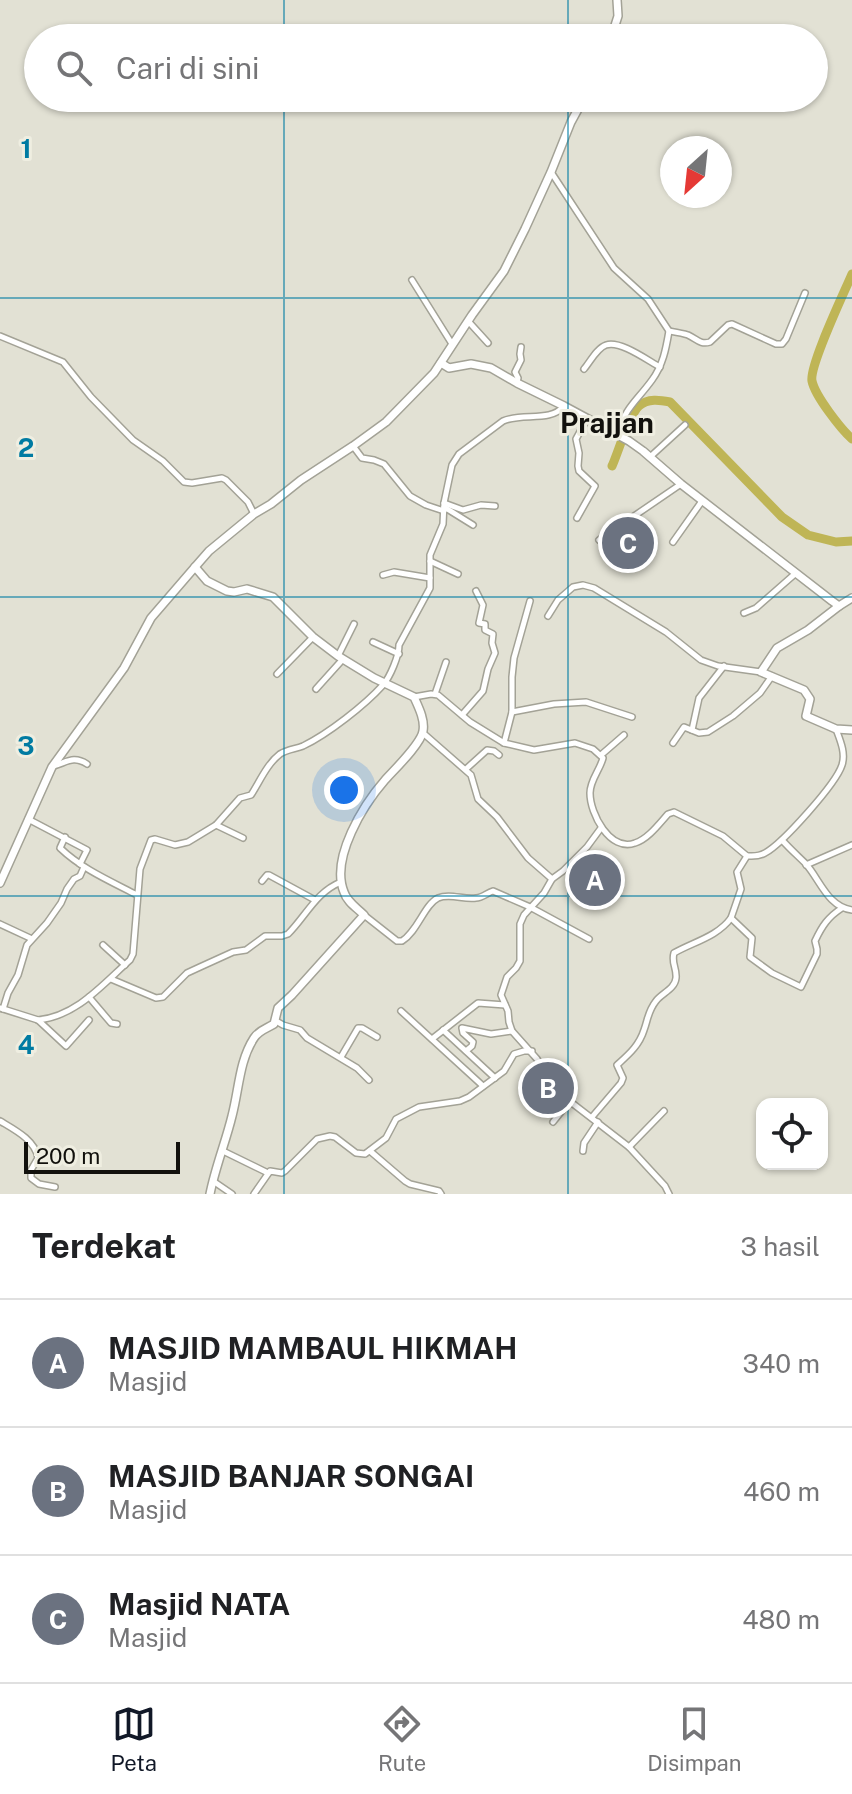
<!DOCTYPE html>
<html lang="id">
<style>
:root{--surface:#fff;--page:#f6f6f6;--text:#202124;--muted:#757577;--line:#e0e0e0;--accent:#111827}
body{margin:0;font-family:"Public Sans",sans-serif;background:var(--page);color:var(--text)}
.controls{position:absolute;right:24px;bottom:24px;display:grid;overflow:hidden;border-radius:16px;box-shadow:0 2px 6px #0004}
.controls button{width:72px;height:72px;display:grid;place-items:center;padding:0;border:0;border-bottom:2px solid var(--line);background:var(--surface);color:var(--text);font:40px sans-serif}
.compass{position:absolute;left:660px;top:136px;width:72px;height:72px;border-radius:50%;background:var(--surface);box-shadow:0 2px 6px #0004;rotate:207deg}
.scale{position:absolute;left:24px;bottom:20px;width:156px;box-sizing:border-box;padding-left:8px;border:4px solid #12110d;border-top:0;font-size:22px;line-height:28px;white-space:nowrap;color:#12110d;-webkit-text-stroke:6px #efeee1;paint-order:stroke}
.you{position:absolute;left:344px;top:790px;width:28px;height:28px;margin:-20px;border:6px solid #fff;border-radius:50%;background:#1a73e8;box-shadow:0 0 0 12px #1a73e833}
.badge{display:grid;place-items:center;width:52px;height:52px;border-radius:50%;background:var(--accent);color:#fff;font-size:26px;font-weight:700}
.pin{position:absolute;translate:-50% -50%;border:4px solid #fff;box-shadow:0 2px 8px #0006}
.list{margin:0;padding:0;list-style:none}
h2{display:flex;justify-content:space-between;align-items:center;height:104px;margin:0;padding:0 32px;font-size:34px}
h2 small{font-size:26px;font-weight:400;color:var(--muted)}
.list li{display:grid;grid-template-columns:52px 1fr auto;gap:24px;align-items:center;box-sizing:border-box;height:128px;padding:0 32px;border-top:2px solid var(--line)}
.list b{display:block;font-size:30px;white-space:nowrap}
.list p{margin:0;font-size:26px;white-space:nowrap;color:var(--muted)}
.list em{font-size:26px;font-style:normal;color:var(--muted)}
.icon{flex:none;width:44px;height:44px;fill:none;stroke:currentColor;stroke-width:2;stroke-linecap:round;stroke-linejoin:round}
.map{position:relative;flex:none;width:852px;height:1194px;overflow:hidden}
.search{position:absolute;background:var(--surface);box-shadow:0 2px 6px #0004;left:24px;right:24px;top:24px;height:88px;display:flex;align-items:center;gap:20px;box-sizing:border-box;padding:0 28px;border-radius:44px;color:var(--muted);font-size:30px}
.sheet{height:488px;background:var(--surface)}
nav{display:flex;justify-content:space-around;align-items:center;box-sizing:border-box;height:112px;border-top:2px solid var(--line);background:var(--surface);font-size:22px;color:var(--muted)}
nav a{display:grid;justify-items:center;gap:4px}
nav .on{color:var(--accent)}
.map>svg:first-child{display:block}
</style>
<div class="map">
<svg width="852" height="1194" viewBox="0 0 852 1194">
<rect width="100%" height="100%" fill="#e2e1d4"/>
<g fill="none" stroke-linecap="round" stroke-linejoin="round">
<g stroke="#bfb556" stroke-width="9">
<path d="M852 274C844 293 809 366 812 381 815 396 841 429 852 439"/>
<path d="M612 466C618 453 629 415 639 406 648 398 660 400 670 402L782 517 808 535 836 542 852 541"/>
</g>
<defs>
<g id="minor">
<path d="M551 172 614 268 648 299 669 331C666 349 663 365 652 380 636 402 626 406 617 435"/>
<polyline points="412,280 452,344"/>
<polyline points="468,321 488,343"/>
<path d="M669 331C675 332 682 333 688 335 697 339 700 345 710 342L728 325 732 324 776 344H782L786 339 805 293"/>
<polyline points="0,336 63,362 91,397 133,440 163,461 184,482 192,483 222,478 226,480 248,502 254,514"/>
<path d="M584 369C590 362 597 348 606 345 620 340 647 360 660 367"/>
<polyline points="517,382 518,378 515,372 521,360 520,354 521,347"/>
<polyline points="353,446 362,458 374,460 384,464 410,496 426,505 444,511"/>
<polyline points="650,457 685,425"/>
<polyline points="444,503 463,510 481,505 495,506"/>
<polyline points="444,507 473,525"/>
<polyline points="577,518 595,486 579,471 578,466 579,453 576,439 587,419"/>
<polyline points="599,540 681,484"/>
<polyline points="673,542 702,501"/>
<polyline points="430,561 458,574"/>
<polyline points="383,575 394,572 430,578"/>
<polyline points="744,613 756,608 796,573"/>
<polyline points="548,616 558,600 573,587 583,585 594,588 666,632 701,660 718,666 761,672"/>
<polyline points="373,642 399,654"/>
<polyline points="338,656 354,624"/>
<polyline points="277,674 313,637"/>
<polyline points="316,689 343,659"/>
<polyline points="435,694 446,662"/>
<path d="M414 697 431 694 438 695 470 722 504 743 534 750 575 743 593 749 603 758C600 770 590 780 590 793 590 814 610 852 635 843 648 839 659 824 668 814L674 812 723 836 747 856"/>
<polyline points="512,712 554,704 586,702 632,717"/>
<polyline points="462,715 483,691 488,669 495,653 492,643 493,634 485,630 485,624 479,623 483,605 476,591"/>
<path d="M836 729C840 740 846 753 842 765 836 784 782 844 765 853 758 857 754 856 747 856L737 872 741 889 731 918 752 938 750 957 772 973 801 987 817 954V949L815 941C822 926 828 917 842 908"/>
<polyline points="692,730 699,698 724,666"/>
<polyline points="423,733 471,775 478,799 497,817 528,858 552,879"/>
<polyline points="504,743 512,712 512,677 514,658 530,601"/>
<polyline points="673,743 684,727 699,733 708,732 733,716 760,693 772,676"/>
<polyline points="601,755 624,735"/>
<path d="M53 766C66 763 73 755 87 764"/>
<polyline points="466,769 487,750 494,751 499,755"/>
<polyline points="28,819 87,850 80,864"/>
<polyline points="216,825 243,838"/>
<polyline points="601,828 587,847 563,871 552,879 544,893 524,915 520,924 520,961 516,968 507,977 501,995 508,1011 509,1022 512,1031 537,1059 559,1093 629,1147 664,1111"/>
<path d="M65 837 60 848C82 869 110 881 137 895"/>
<path d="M782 840C790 849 798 856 806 864 820 880 828 907 852 910"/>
<polyline points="806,865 852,845"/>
<polyline points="262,881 267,875 269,875 315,900"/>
<path d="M364 915 397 941H402C418 931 424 905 438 898 450 893 464 900 476 898 482 898 487 893 493 891L530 907 589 939"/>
<polyline points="0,924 30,938"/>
<polyline points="103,945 125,965"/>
<path d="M111 979 156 998 163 997 187 973 200 967 233 952 246 950 265 936H282L288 934C306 916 316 892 341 882"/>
<polyline points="89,997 111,1023 117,1024"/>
<polyline points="0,1008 38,1020 66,1046 89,1020"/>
<polyline points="3,1009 8,993 18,975 27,945 47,923 61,903 67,889 74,879 80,876 84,867"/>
<polyline points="401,1011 483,1086"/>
<path d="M38 1020C77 1016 103 984 130 960L133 954 140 869 151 840 155 839 175 845 188 842 216 825 240 798 251 795C260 781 267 764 280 754 288 749 296 749 303 746 328 734 365 705 383 685 390 677 399 656 399 645L430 588V555L443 524 444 503 452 465 459 454 503 421C523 412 550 423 564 406"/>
<polyline points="276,1021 283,1025 300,1030 307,1038 357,1068 369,1080"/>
<polyline points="443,1030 495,1078"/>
<polyline points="432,1039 478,1003 505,1005"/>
<polyline points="466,1051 472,1046 473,1042 463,1033 462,1028 491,1034 512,1031"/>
<polyline points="341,1057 358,1028 362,1028 377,1037"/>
<path d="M592 1117 621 1083 623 1078 617 1065C628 1055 639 1046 644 1030 648 1019 648 1011 656 1001 662 993 675 989 676 978 677 968 671 963 674 953 693 942 717 937 731 918"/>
<path d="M0 1121C15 1130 35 1140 38 1158L31 1170V1178L39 1184 55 1187"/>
<polyline points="553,1122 569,1102"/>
<polyline points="629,1147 665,1186 669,1194"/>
<polyline points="223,1151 268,1173"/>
<polyline points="370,1151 405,1181 410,1184 439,1191 441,1194"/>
<polyline points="583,1151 584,1143 598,1122"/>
<polyline points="213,1181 232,1194"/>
<polyline points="254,1194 270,1171 282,1173 285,1171 317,1139 330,1136 335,1137 356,1153 365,1154 386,1138 396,1119 419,1107 460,1101 469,1097 504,1071 514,1054 524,1051 532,1051"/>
</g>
<g id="tertiary">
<polyline points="611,38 618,16 617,0"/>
<polyline points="441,363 449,368 471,364 491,368 517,383 564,406 629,441 643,451 681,484 832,601 839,606 852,598"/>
<path d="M195 567 207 581 227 591 234 592 247 589 273 597 313 637 338 656 374 678 414 697C419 708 425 720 423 731 421 744 394 770 385 780 364 804 330 858 344 892 347 902 357 908 364 915L292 995 278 1008 274 1024C266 1029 259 1030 254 1038 239 1061 239 1090 232 1116 226 1141 215 1168 210 1194"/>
<polyline points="839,606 808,630 777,648 761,672 804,690 810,699 806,716 836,729 852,730"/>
<polyline points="0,883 52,767 124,668 151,618 195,567 209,551 254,514 271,504 301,480 353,446 386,422 434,373 472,315 504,271 525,229 551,172 571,122 584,98"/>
</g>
</defs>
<use href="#minor" stroke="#a3a296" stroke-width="8"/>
<use href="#tertiary" stroke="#a3a296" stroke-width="10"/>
<use href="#minor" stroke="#fff" stroke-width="5"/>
<use href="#tertiary" stroke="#fff" stroke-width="7"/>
</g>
<path fill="none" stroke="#007ba2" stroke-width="2" stroke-opacity="0.55" d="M284 0V38M568 0V38M284 98V1194M568 98V1194M0 298H852M0 597H852M0 896H852"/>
<g text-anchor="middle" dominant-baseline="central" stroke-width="6" stroke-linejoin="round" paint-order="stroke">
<g font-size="28" font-weight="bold" fill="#12110d" stroke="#efeee1">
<text x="607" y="422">Prajjan</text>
</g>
</g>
<g font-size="26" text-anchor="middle" font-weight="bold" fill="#007ba2" stroke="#efeee1" stroke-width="6" stroke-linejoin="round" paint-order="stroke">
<text x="26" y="158">1</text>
<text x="26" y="457">2</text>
<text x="26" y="755">3</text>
<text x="26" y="1054">4</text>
</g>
</svg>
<div class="controls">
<button><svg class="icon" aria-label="locate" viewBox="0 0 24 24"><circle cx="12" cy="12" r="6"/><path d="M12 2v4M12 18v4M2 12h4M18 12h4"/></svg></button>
</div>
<svg class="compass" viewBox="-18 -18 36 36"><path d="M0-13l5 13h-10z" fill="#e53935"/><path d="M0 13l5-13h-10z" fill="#757577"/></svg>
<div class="scale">200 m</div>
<div class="you"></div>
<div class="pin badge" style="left:595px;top:880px;background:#6b7280">A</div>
<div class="pin badge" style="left:548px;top:1088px;background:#6b7280">B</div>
<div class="pin badge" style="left:628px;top:543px;background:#6b7280">C</div>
<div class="search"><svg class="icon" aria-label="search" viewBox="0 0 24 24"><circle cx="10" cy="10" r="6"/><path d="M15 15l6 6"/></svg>Cari di sini</div>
</div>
<section class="sheet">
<h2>Terdekat<small>3 hasil</small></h2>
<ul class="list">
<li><span class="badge" style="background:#6b7280">A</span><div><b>MASJID MAMBAUL HIKMAH</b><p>Masjid</p></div><em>340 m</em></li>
<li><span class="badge" style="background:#6b7280">B</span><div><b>MASJID BANJAR SONGAI</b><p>Masjid</p></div><em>460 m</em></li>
<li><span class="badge" style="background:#6b7280">C</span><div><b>Masjid NATA</b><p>Masjid</p></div><em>480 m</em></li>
</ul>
</section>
<nav>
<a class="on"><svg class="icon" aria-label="map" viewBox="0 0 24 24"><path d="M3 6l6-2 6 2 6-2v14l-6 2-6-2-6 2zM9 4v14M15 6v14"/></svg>Peta</a>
<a><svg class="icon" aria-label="directions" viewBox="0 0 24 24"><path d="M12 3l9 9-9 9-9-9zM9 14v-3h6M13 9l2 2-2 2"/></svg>Rute</a>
<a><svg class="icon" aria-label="saved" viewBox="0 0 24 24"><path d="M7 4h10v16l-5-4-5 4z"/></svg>Disimpan</a>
</nav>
